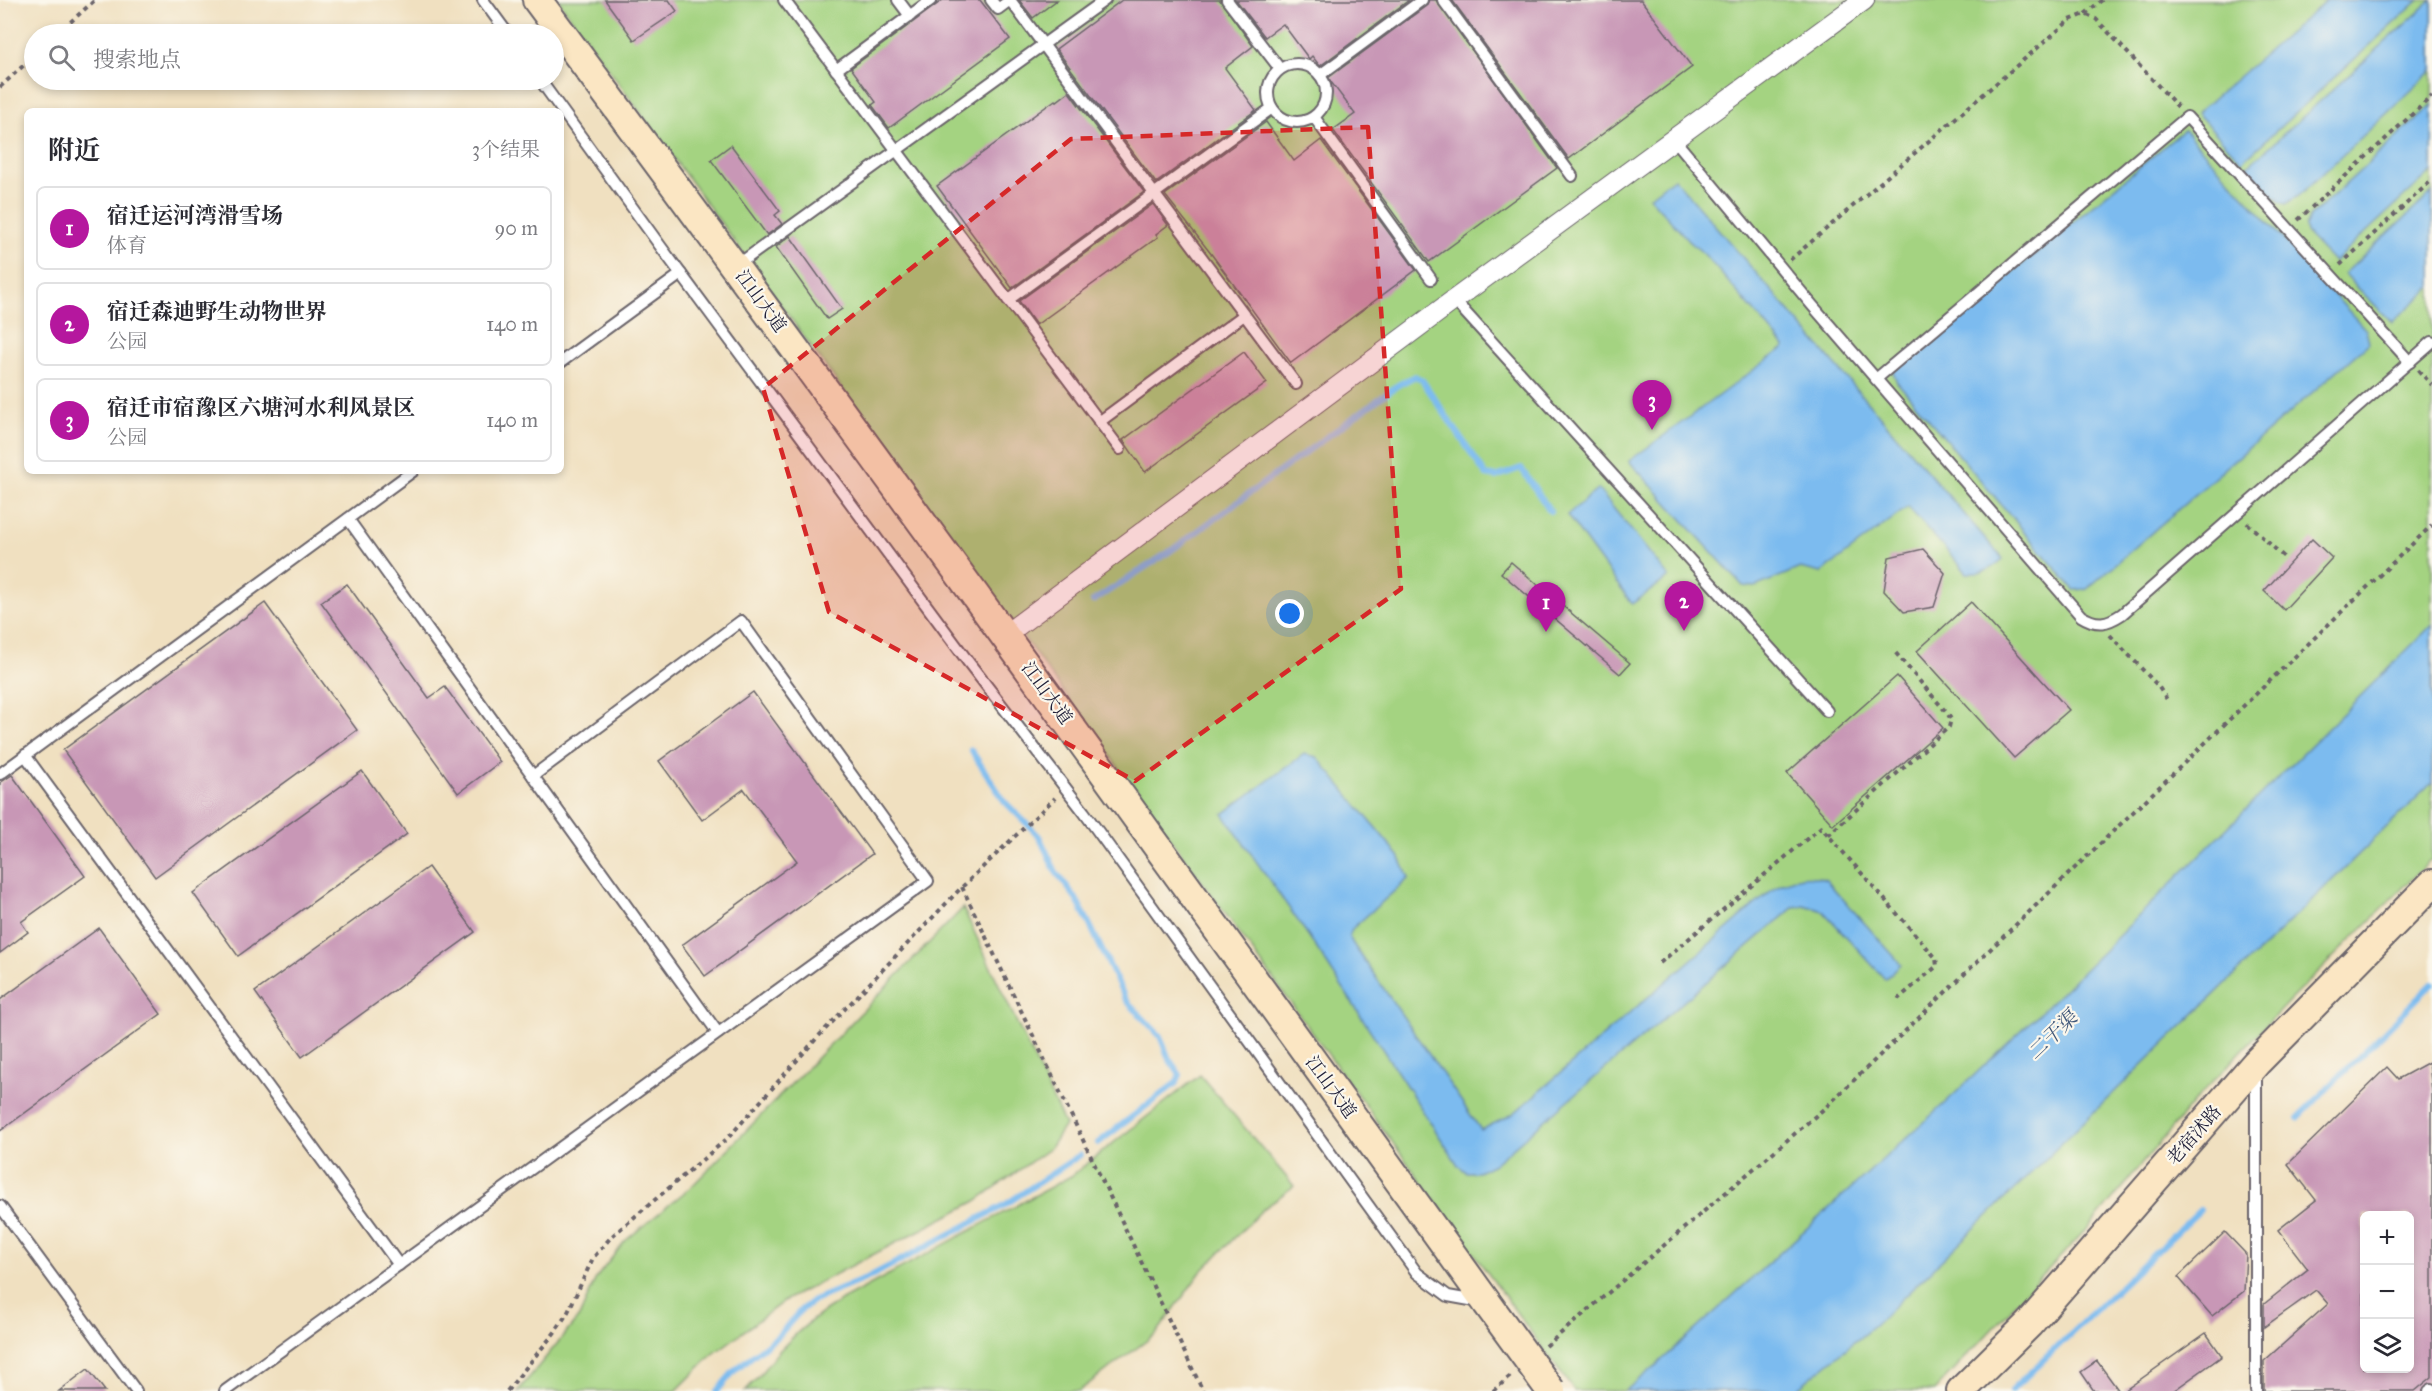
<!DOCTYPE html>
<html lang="zh">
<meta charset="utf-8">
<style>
:root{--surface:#fff;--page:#f2f2f3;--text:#2b2b33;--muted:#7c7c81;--line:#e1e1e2;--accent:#b5179e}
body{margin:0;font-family:"IM FELL Great Primer","Noto Serif SC",serif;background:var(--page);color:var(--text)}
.controls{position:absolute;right:18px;bottom:18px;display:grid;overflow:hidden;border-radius:9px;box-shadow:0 3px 9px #0003}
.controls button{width:54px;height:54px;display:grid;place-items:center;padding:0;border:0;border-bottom:2px solid var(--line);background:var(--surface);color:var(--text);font:30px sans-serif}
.you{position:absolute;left:1290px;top:614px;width:21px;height:21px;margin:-15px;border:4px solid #fff;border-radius:50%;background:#1a73e8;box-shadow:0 0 0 9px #1a73e833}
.badge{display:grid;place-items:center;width:39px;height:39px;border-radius:50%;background:var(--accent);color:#fff;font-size:20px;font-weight:700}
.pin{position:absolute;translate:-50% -50px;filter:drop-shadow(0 2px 3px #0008)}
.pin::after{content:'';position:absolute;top:32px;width:21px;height:18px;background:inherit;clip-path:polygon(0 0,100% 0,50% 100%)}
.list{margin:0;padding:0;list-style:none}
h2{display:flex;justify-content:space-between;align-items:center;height:78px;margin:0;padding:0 24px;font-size:26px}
h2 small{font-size:20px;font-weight:400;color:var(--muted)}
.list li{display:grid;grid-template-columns:39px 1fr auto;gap:18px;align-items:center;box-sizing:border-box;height:84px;margin:0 12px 12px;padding:0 12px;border:2px solid var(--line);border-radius:9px}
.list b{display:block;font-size:22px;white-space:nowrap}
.list p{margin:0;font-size:20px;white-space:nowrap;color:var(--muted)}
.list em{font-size:20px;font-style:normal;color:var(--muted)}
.icon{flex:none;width:33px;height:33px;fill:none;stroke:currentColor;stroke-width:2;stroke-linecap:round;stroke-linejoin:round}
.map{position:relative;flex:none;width:2432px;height:1391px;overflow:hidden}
.search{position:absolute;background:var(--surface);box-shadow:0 3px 9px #0003;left:24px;top:24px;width:540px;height:66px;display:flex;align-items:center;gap:15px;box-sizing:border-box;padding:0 21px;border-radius:33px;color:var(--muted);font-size:22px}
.panel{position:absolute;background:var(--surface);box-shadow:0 3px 9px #0003;left:24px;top:108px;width:540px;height:366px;border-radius:9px}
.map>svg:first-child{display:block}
</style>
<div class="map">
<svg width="2432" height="1391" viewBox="0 0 2432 1391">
<rect width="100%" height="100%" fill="#fbf7ec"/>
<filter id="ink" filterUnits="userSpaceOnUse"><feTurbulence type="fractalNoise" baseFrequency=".0167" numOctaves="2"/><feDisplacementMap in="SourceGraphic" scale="12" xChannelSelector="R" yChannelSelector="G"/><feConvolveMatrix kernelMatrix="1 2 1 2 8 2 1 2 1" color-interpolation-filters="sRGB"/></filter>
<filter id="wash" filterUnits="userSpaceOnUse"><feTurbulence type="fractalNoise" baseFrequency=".008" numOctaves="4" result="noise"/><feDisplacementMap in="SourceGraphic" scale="24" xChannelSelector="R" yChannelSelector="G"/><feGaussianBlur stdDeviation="1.35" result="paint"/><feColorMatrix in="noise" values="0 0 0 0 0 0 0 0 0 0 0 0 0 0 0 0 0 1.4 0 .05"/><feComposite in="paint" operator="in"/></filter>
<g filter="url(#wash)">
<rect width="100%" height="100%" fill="#f0e0c0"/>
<g fill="#a4d381" stroke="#637a5e" stroke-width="1.5">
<polygon points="558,0 2432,0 2432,859 2290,1000 2195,1100 2094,1221 1934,1391 1574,1391"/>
<polygon points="963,908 1065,1125 1050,1148 976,1201 784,1301 712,1355 676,1391 518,1391 579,1317 596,1278 625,1241 692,1186"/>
<path d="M1200 1075 1294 1186 1262 1210 1200 1273 1157 1333 1079 1391H745C760 1377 770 1359 785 1345 801 1328 820 1313 840 1301L1071 1176Z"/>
</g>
<g fill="#7bbbef" stroke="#4e6e95" stroke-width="1.5">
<polygon points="2327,0 2419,0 2242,162 2197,113"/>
<polygon points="2432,0 2432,71 2300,195 2286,204 2280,202 2247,167"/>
<polygon points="2432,105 2432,171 2334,262 2306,233 2305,226 2311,216"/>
<polygon points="2184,130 2366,330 2369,343 2087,589 2074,590 1897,382 1893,372"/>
<path d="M1674 178 2003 559C1991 569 1983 575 1967 573L1908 507 1821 573 1800 568 1755 587 1743 586 1629 461 1785 347 1704 254 1689 241 1649 197Z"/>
<polygon points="2432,193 2432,287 2392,322 2344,274"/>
<polygon points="1598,489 1669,577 1632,604 1567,515"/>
<polygon points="2432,625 2432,783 1874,1326 1794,1391 1625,1391 1652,1369 1946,1102 2065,989"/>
<path d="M1304 754 1317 757 1399 856 1409 878 1353 928 1349 936 1353 944 1481 1130 1513 1114 1773 889C1791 879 1805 872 1826 880L1901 964 1885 979 1823 911 1804 905 1794 907 1494 1164 1478 1172H1466L1458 1165 1310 938 1223 814Z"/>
</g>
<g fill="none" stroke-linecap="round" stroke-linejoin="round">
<g stroke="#7bbbef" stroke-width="6">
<polyline points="1093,601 1169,552 1398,385 1415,376 1422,380 1486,475 1496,477 1521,468 1550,511"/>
<polyline points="971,750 1005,802 1039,836 1056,872 1075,897 1088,921 1126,1000 1160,1036 1169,1059 1180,1075 1176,1083 1098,1143"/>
<polyline points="2298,1118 2432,984"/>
<polyline points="717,1391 735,1370 779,1335 801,1310 814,1300 865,1279 1003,1206 1080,1155"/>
<polyline points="2011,1391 2200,1210"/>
</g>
</g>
<g id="blocks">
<g fill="#c897b6" fill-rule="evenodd">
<polygon points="605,0 669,0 677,11 634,40"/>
<polygon points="943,0 980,0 1010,39 889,128 872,105 876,102 851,68"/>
<polygon points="1019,0 1057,0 1033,18"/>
<polygon points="1122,0 1220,0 1253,46 1225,68 1256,110 1156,183 1056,49"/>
<polygon points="1236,0 1409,0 1320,66 1312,56 1309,59 1283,24 1265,37"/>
<polygon points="1429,0 1436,0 1557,168 1429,262 1333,130 1355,114 1328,78 1426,6"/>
<polygon points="1452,0 1641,0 1692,67 1569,159"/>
<polygon points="1069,92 1144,192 1012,288 937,186 1055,100 1057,101"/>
<polygon points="1266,122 1294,161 1321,140 1416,270 1291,363 1212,255 1165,195"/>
<polygon points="731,145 780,211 775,215 782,224 767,235 711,160"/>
<polygon points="1153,204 1168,225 1156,234 1158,237 1036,325 1019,301"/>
<polygon points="790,236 842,309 827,319 776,247"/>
<polygon points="1244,352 1267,383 1145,472 1123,440"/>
<polygon points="2312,539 2332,558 2284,610 2264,591"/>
<polygon points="1923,549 1945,573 1934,607 1904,612 1884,591 1889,557"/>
<polygon points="1511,562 1630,663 1620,674 1501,573"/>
<polygon points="347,584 429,698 445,687 500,762 458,793 321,602"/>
<polygon points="1971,602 2069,710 2014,758 1917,651"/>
<polygon points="265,603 357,730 155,877 63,750"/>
<polygon points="1897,676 1943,728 1833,825 1787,773"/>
<polygon points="753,692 872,854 705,976 682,945 797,861 744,789 702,820 659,761"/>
<polygon points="362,771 407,834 238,956 193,893"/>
<polygon points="12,775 85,876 21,922 28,932 0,953 0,783"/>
<polygon points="428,867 475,932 302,1057 255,992"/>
<polygon points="99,928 161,1014 0,1131 0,1000"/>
<path d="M2429 1062 2432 1092V1377L2415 1391H2264V1361L2328 1304 2316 1290 2264 1327V1304L2308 1269 2278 1230 2316 1200 2288 1164 2387 1067 2398 1079ZM2364 1215H2409V1368H2364Z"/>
<polygon points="2225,1232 2246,1254 2244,1291 2212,1316 2178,1277"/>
<polygon points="2206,1333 2222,1356 2173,1391 2124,1391"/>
<polygon points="2097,1361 2119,1391 2094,1391 2081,1372"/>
<polygon points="88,1369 105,1391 59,1391"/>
</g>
</g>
</g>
<g filter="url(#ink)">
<use href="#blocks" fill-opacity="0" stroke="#6a646a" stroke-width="1.5"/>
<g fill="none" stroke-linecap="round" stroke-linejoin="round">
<defs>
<g id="lane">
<polyline points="483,0 508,34"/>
<polyline points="784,0 1120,449"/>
<polyline points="898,0 910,16"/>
<polyline points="991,0 998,9 1010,0"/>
<polyline points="1010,0 1296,384"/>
<polyline points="1227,0 1280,69"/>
<polyline points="1443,0 1572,176"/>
<circle cx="1297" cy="93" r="29"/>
<polyline points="836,70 931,0"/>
<polyline points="1320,75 1422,0"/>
<polyline points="540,80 661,247 969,663 1084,812 1417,1273 1448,1296 1481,1302"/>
<polyline points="1314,117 1431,279"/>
<path d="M1674 139 1812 305 2081 616C2097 626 2107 624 2122 614L2432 342"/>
<polyline points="736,266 1105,0"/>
<polyline points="1008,300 1272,108"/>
<polyline points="1454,300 1827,711"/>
<polyline points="561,362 681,274"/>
<polyline points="1876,379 2187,117 2410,362"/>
<polyline points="1099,422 1244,315"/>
<polyline points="348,519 718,1033"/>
<polyline points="25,755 399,1265"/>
<polyline points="0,774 413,471"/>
<polyline points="2256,1073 2256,1391"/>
<polyline points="0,1206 136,1391"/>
<polyline points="225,1391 928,881 741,621 533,776"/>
<polyline points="2429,1391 2432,1389"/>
</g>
<polyline id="street" points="1005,635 1454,300 1864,0"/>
<g id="secondary">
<path d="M537 0C858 431 1173 867 1487 1303"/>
<polyline points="1961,1391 2029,1324 2256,1063 2432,884"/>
</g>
</defs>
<use href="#lane" stroke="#6a646a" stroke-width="14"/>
<use href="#street" stroke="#6a646a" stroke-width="22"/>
<use href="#secondary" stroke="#6a646a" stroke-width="32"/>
<g stroke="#6a646a" stroke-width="4" stroke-dasharray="4.5 4.5" stroke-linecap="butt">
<polyline points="2085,14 2102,0"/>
<polyline points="57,34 95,0"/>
<polyline points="0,87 34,56"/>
<polyline points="2298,220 2432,96"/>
<polyline points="1790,260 2070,20 2085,14 2096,19 2178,107"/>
<polyline points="2340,265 2432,180"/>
<polyline points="2418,370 2432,385"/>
<polyline points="2247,523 2284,557"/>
<polyline points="2110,635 2158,686 2168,701"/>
<polyline points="1828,835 1949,727 1951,719 1947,713 1894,651"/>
<polyline points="962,887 1203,1391"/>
<polyline points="1660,963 1821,827 1936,958 1937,966 1898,999"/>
<polyline points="1546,1346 1826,1107 2432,525"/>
<polyline points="507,1391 555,1332 568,1312 593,1258 612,1236 728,1138 816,1039 962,887 1055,798"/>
<polyline points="1493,1391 1513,1374"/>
</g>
<use href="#lane" stroke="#fff" stroke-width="10"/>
<use href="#street" stroke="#fff" stroke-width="20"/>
<use href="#secondary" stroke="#fbe6c3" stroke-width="28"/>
<defs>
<polyline id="secondary-bridge" points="1487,1303 1551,1391"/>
</defs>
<use href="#secondary-bridge" stroke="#6a646a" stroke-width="32" stroke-linecap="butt"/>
<use href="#secondary-bridge" stroke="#fbe6c3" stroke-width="28"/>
</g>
</g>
<path fill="#d62828" fill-opacity="0.2" stroke="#d62828" stroke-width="4.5" stroke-dasharray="12 8" stroke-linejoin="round" d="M1368 127 1401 589 1135 781 829 612 763 388 1071 139Z"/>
<g text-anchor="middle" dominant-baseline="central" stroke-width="4.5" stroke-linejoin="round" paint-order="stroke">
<g font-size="18" fill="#22223b" stroke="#fbf7ec">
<text transform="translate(761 301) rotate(54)">江山大道</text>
<text transform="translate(1047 693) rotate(54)">江山大道</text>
<text transform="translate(1331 1087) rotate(54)">江山大道</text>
<text transform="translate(2194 1135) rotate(-49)">老宿沭路</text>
</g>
<g font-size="20" font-style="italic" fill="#41587a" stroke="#fbf7ec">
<text transform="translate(2052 1035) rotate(-44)">二干渠</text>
</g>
</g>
</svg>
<div class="controls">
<button>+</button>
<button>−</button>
<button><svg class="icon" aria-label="layers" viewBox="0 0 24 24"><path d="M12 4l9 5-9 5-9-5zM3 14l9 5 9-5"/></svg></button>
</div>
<div class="you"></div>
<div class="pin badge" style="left:1546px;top:632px">1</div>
<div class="pin badge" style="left:1684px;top:631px">2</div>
<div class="pin badge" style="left:1652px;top:430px">3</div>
<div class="search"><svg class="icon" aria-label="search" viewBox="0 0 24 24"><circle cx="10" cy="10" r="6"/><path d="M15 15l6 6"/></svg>搜索地点</div>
<section class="panel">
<h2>附近<small>3个结果</small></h2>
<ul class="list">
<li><span class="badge">1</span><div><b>宿迁运河湾滑雪场</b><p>体育</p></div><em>90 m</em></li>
<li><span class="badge">2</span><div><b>宿迁森迪野生动物世界</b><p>公园</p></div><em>140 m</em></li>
<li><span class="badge">3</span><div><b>宿迁市宿豫区六塘河水利风景区</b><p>公园</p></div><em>140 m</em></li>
</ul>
</section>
</div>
